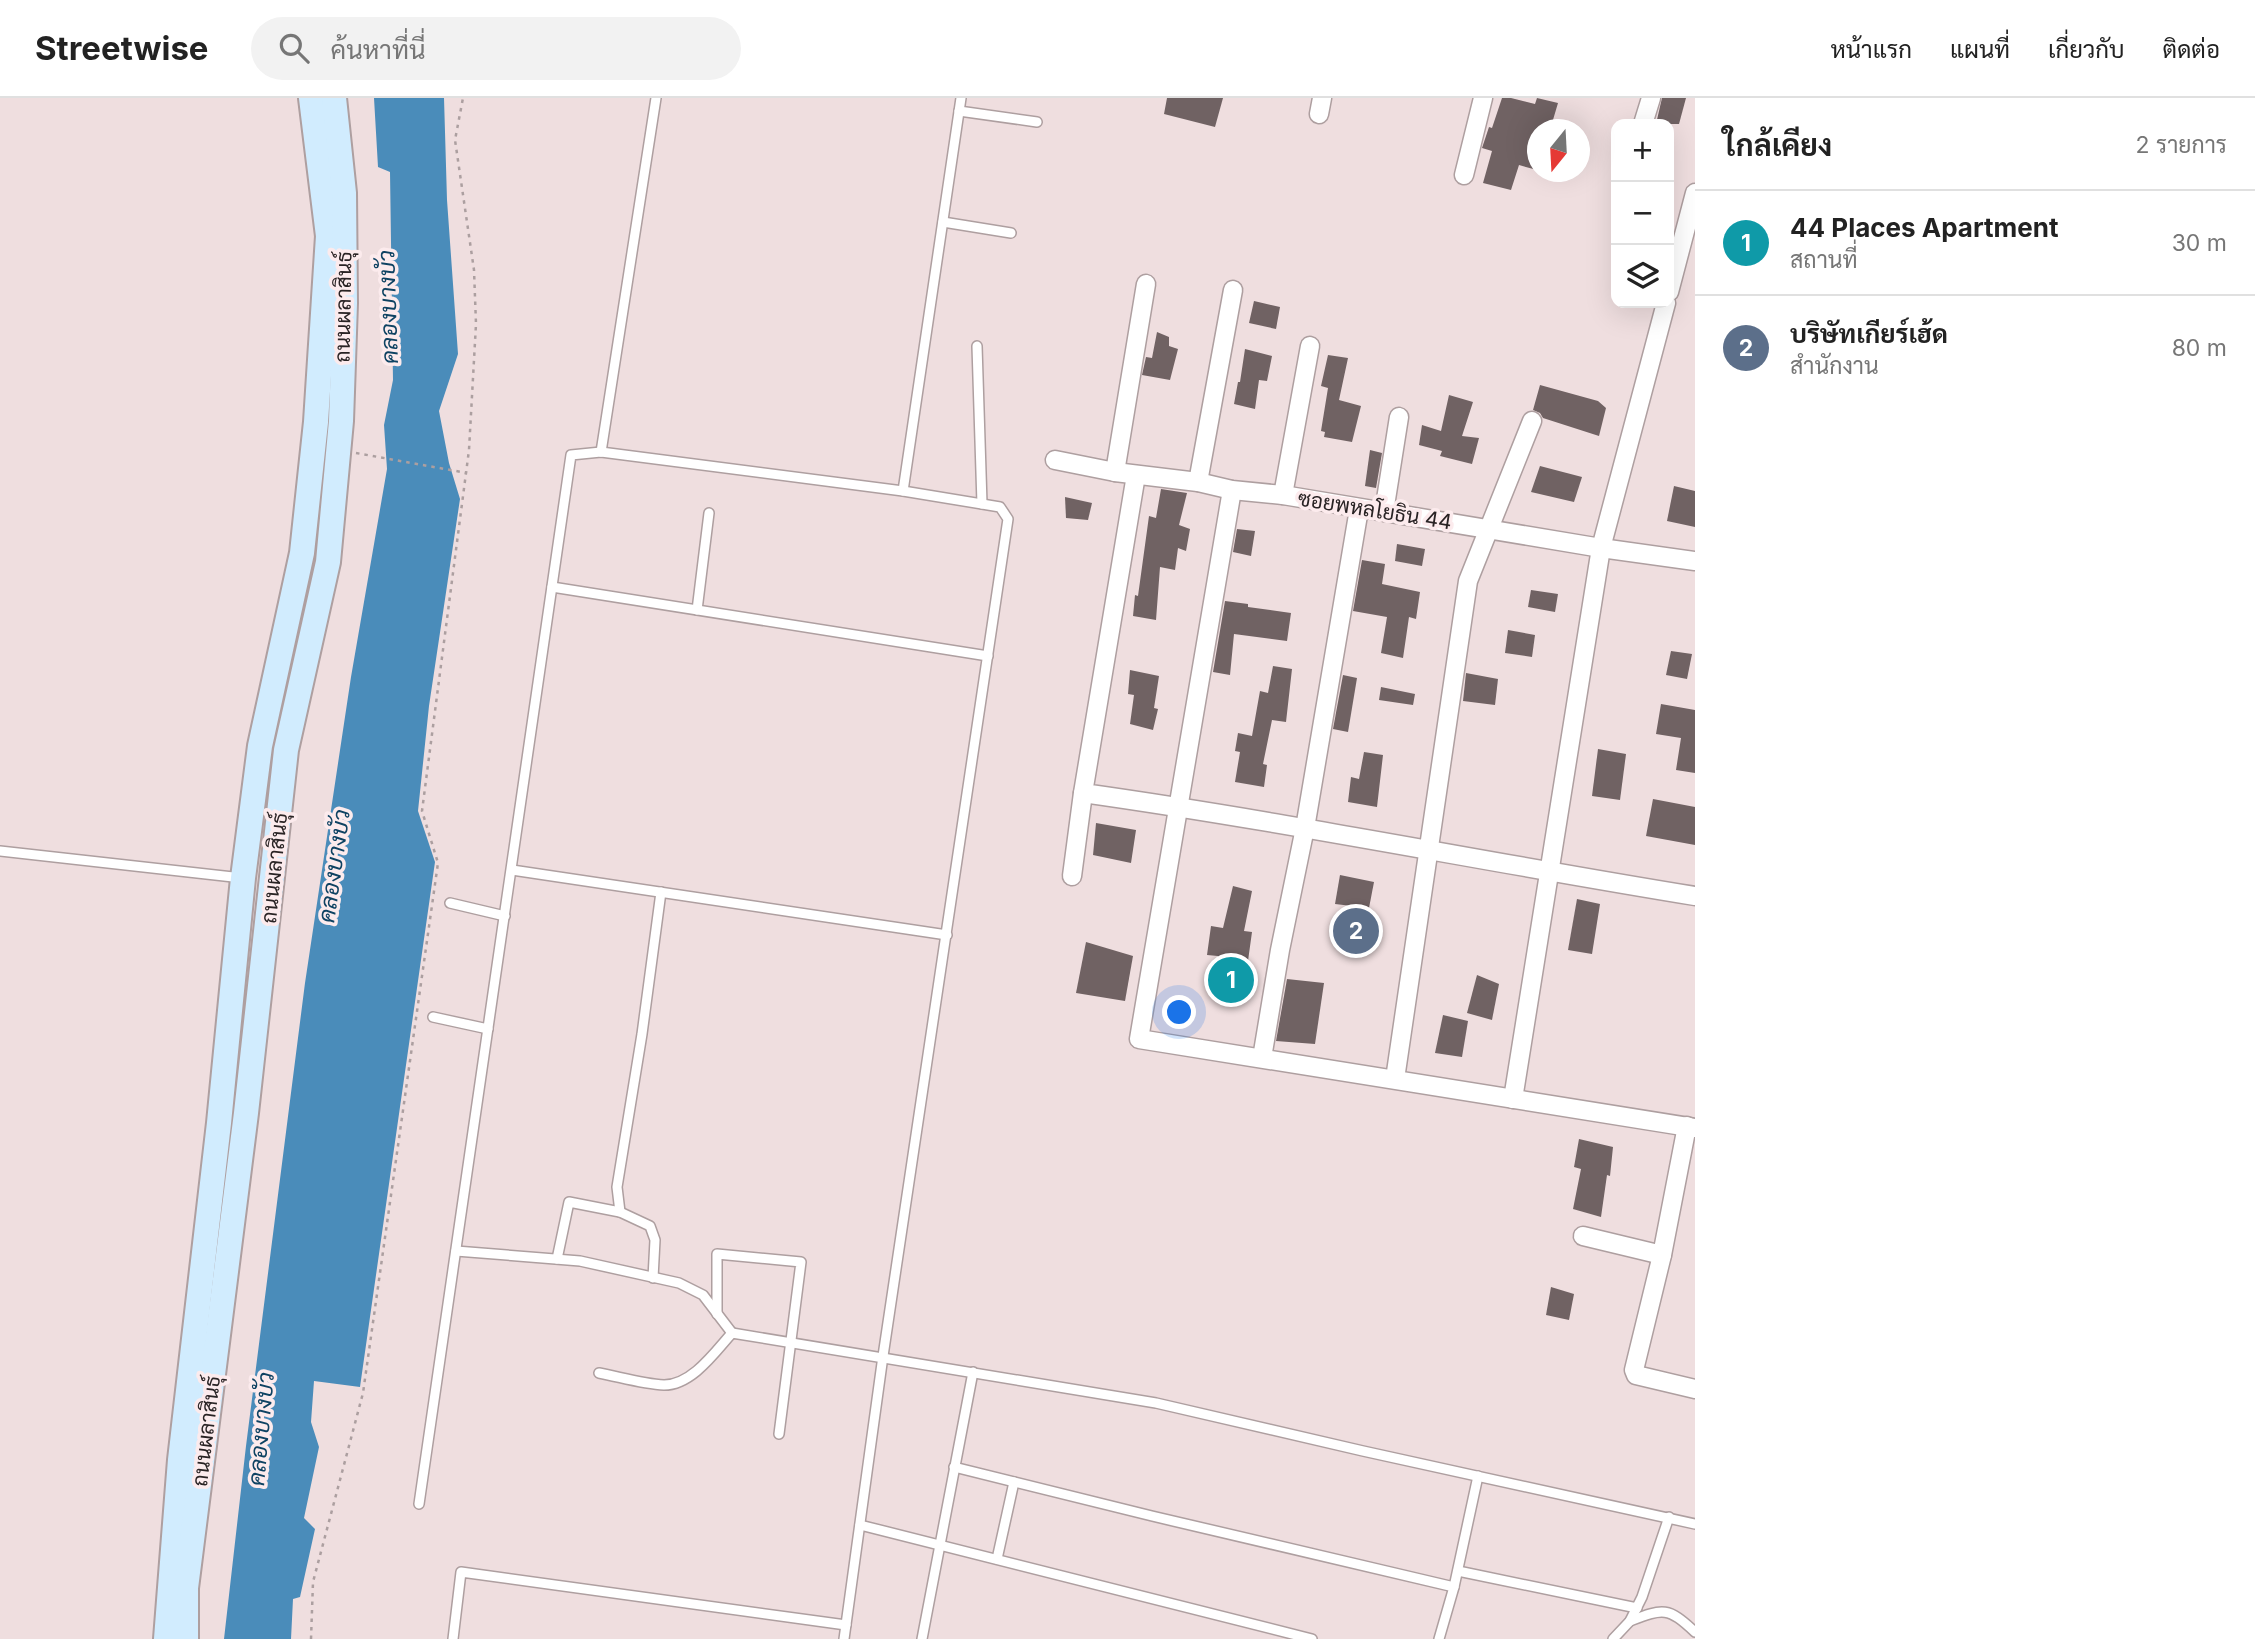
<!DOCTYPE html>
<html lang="th">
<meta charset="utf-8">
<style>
:root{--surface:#fff;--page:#f2f2f2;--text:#222;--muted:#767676;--line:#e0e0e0;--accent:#2e5b7b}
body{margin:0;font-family:Inter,Sarabun,sans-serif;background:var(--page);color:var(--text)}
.controls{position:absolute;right:21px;top:21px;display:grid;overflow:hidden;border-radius:14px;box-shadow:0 7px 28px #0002}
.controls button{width:63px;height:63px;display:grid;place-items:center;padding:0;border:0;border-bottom:2px solid var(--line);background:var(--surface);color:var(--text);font:35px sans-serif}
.compass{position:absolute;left:1527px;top:21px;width:63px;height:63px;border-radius:50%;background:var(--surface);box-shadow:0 7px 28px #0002;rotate:198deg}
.you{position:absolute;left:1180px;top:915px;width:24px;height:24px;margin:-18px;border:5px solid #fff;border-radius:50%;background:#1a73e8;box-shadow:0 0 0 10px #1a73e833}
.badge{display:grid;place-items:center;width:46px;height:46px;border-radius:50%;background:var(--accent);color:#fff;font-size:23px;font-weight:700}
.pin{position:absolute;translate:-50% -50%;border:4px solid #fff;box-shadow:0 2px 7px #0006}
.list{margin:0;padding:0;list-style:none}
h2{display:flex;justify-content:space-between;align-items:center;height:91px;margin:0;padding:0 28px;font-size:30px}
h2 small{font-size:23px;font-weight:400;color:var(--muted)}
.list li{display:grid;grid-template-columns:46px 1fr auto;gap:21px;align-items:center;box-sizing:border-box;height:105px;padding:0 28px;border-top:2px solid var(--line)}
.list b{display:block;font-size:26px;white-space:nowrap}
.list p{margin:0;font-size:23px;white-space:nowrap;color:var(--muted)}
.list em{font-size:23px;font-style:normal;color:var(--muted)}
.icon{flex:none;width:38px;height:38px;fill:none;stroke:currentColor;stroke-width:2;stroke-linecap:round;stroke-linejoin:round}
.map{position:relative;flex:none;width:1695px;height:1541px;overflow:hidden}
header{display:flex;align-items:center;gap:42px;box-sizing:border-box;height:98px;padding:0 35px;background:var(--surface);border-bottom:2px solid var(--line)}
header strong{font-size:33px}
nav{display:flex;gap:38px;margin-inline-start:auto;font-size:24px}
.search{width:490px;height:63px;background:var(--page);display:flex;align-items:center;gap:18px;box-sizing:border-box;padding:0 24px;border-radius:38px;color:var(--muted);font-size:26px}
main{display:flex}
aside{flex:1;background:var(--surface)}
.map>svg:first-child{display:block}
</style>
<header>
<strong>Streetwise</strong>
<div class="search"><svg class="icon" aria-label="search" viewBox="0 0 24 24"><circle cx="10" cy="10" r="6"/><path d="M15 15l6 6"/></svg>ค้นหาที่นี่</div>
<nav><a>หน้าแรก</a><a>แผนที่</a><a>เกี่ยวกับ</a><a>ติดต่อ</a></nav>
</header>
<main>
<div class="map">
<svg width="1695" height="1541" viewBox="0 0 1695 1541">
<rect width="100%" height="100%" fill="#efdedf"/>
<polygon fill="#4a8cba" points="374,0 444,0 447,102 458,256 439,313 449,365 460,401 429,608 418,713 435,764 360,1289 314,1283 311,1324 319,1349 304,1420 315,1431 300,1499 293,1501 291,1541 224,1541 246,1348 305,885 351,579 387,371 384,327 393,282 390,74 378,69"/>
<g fill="#706263">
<polygon points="1167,0 1223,0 1215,29 1164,16"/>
<polygon points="1502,0 1511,0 1535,6 1537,0 1558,5 1550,32 1537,32 1537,72 1519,67 1511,92 1483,85 1492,53 1482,50 1489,29 1492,30"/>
<polygon points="1662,0 1686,0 1679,26 1656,26"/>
<polygon points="1254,203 1280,209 1276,231 1249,225"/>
<polygon points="1157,234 1169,239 1169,248 1178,251 1170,282 1142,277 1146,259 1152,260"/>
<polygon points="1245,251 1272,258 1267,283 1259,282 1255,311 1234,306 1238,284 1240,284"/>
<polygon points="1328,257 1348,260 1339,302 1361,308 1352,344 1324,339 1325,334 1321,333 1328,290 1321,288"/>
<polygon points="1540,287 1598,303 1606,310 1599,338 1543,320 1540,315 1533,312"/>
<polygon points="1449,297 1473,304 1462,338 1479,340 1472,366 1440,358 1442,353 1419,347 1422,327 1441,333"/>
<polygon points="1370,352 1382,355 1376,390 1365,388"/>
<polygon points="1540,368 1582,379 1574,404 1531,394"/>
<polygon points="1674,388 1695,393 1695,429 1667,423"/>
<polygon points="1161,391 1187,395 1179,427 1190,431 1186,453 1178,450 1175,472 1160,469 1156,522 1133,518 1135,497 1138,498 1149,418 1156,420"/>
<polygon points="1065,399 1092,405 1088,422 1066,420"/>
<polygon points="1237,431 1255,433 1251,458 1233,454"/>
<polygon points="1397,446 1425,451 1422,468 1395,463"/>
<polygon points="1362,462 1385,466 1382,486 1420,494 1416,521 1409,519 1403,560 1381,555 1387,519 1353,513"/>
<polygon points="1531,492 1558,496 1555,514 1528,509"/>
<polygon points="1225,503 1248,506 1248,509 1291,515 1287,543 1234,536 1230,577 1213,574"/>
<polygon points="1508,532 1535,537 1532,559 1505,555"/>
<polygon points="1671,553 1692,556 1687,581 1666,577"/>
<polygon points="1273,568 1292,571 1286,624 1272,622 1263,666 1267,667 1264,689 1235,684 1240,654 1235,653 1238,635 1252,638 1260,593 1268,595"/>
<polygon points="1130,572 1159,578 1154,610 1158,611 1153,632 1130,626 1134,597 1128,596"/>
<polygon points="1466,575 1498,581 1495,607 1463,603"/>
<polygon points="1343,577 1357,580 1348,634 1333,631"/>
<polygon points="1381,589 1415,596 1413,607 1379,602"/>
<polygon points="1661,606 1695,612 1695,675 1676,672 1681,640 1656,636"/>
<polygon points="1598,651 1626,656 1620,702 1592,698"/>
<polygon points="1364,654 1383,657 1377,709 1348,704 1351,679 1359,681"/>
<polygon points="1653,701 1695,709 1695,747 1646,738"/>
<polygon points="1096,725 1136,732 1131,765 1093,757"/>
<polygon points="1340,777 1374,784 1369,810 1335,806"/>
<polygon points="1233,788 1252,793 1244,833 1252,834 1243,899 1215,893 1218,858 1207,857 1211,828 1223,830"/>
<polygon points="1577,801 1600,806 1592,856 1568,852"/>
<polygon points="1086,844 1133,858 1125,903 1076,895"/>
<polygon points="1477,877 1499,886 1492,922 1467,915"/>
<polygon points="1287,881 1324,885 1315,946 1276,943"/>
<polygon points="1443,917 1468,923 1462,959 1435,955"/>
<polygon points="1579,1041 1613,1049 1610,1078 1607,1077 1601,1119 1573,1111 1581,1071 1574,1069"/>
<polygon points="1551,1189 1574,1196 1569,1222 1546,1217"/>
</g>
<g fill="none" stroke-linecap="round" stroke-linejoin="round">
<defs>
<g id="service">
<polyline points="959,13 1037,24"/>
<polyline points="943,124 1011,135"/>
<polyline points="977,248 982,406"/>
<polyline points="601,354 656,0"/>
<polyline points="903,393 961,0"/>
<polyline points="552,489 988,558"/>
<polyline points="697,512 709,415"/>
<polyline points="0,753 242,780"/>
<polyline points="512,772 947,837"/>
<polyline points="450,805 505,818"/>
<polyline points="433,919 488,931"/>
<polyline points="620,1114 617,1089 642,936 661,794"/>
<polyline points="456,1153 580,1163 679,1185 703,1197 732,1235"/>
<polyline points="557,1161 569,1104 620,1114 650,1128 655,1142 653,1180"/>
<polyline points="717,1216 717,1156 801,1164 779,1336"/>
<path d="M599 1275C620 1279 643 1286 664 1287 692 1287 715 1254 732 1235L1156 1305 1363 1353 1695 1426"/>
<polyline points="954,1369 1152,1418 1454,1489"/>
<polyline points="419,1406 571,357 601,354 903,393 1000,409 1008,421 883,1258 844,1541"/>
<polyline points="860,1427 1312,1541"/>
<polyline points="997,1461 1014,1384"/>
<polyline points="1458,1473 1637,1510"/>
<path d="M1630 1523C1664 1510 1668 1509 1695 1534"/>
<polyline points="453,1541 461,1474 846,1527"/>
<polyline points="922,1541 973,1274"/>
<polyline points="1439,1541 1454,1489 1478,1378"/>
<polyline points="1613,1541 1630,1523 1642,1499 1669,1419"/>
</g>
<g id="minor">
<polyline points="1319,16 1322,0"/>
<polyline points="1643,26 1651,0"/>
<polyline points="1464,77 1483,0"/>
<polyline points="1669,194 1695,95"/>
<polyline points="1055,362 1115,374 1198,384 1232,392 1283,397 1601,450 1695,463"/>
<polyline points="1115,374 1146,186"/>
<path d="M1136 377 1083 695C1288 724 1491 765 1695 798"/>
<polyline points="1198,384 1233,192"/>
<polyline points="1232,392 1139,941 1695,1030"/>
<polyline points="1283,397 1310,248"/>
<polyline points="1384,414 1399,319"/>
<polyline points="1072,778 1083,695"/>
<polyline points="1262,960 1280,852 1305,730 1359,411"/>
<polyline points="1395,981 1468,483 1532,323"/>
<polyline points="1513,1001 1601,450 1666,205"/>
<polyline points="1687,1028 1662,1157 1634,1272 1636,1277 1695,1291"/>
<polyline points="1583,1138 1662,1157"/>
</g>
<g id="secondary">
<polyline points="166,1541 180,1362 219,1025 243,780 260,648 302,455 316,324 328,138 311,0"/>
<polyline points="186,1541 186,1490 246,1015 286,652 328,464 341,323 345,205 344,95 334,0"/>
</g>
</defs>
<use href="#service" stroke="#ae9fa0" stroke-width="12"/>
<use href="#minor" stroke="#ae9fa0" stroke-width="21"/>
<use href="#secondary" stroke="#ae9fa0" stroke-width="28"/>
<g stroke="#ac9fa0" stroke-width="2.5" stroke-dasharray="3.5 5" stroke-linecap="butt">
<polyline points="356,355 467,375"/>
<polyline points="311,1541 313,1484 363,1295 438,765 422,713 469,352 476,226 474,172 455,42 463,0"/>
</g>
<use href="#service" stroke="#fff" stroke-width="9"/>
<use href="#minor" stroke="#fff" stroke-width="18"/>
<use href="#secondary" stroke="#d1ecfe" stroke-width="24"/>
</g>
<g text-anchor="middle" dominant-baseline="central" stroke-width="7" stroke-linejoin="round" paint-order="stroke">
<g font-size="21" fill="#292324" stroke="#fcebed">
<text transform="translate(343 209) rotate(-89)">ถนนผลาสินธุ์</text>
<text transform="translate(1375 412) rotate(9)">ซอยพหลโยธิน 44</text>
<text transform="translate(274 770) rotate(-84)">ถนนผลาสินธุ์</text>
<text transform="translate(206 1333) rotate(-83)">ถนนผลาสินธุ์</text>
</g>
<g font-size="23" font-style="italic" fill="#0e4262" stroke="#fcebed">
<text transform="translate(388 209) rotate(-92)">คลองบางบัว</text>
<text transform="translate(334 768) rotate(-82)">คลองบางบัว</text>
<text transform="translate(261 1331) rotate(-85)">คลองบางบัว</text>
</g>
</g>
</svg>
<div class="controls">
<button>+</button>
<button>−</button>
<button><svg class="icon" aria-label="layers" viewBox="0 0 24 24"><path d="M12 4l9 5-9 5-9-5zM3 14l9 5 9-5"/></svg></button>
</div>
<svg class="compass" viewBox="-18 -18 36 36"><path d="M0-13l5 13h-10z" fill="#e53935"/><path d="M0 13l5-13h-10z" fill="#767676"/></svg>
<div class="you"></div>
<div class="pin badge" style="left:1231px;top:882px;background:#0f9aa8">1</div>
<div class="pin badge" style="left:1356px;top:833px;background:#5c6f8a">2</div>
</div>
<aside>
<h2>ใกล้เคียง<small>2 รายการ</small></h2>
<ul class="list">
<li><span class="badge" style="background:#0f9aa8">1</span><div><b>44 Places Apartment</b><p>สถานที่</p></div><em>30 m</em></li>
<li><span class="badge" style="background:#5c6f8a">2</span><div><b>บริษัทเกียร์เฮ้ด</b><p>สำนักงาน</p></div><em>80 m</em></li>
</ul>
</aside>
</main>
